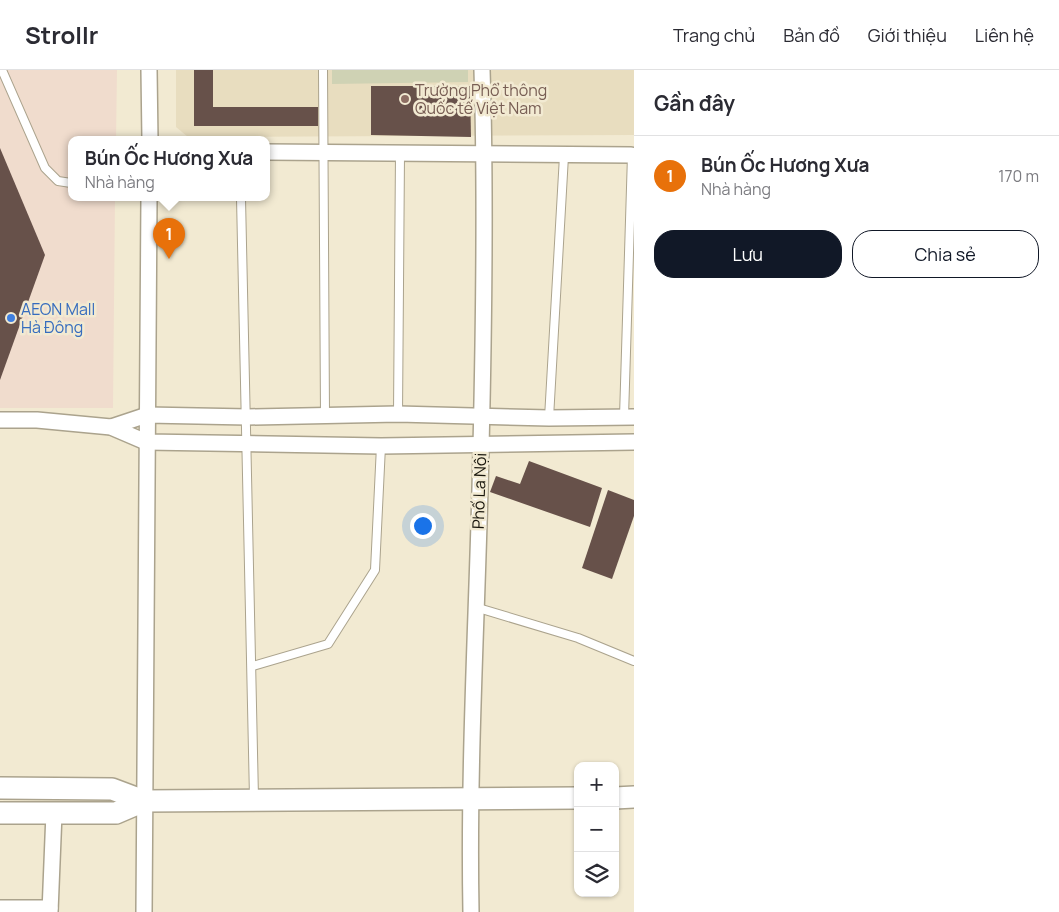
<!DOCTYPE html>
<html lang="vi">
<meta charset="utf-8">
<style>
:root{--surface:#fff;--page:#f2f2f3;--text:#2b2b33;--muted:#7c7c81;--line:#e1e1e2;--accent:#111827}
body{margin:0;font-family:Manrope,sans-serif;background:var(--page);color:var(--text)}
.controls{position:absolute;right:15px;bottom:15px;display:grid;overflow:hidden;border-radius:10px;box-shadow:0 1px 4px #0004}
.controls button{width:45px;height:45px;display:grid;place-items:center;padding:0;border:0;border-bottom:1px solid var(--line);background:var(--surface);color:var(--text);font:25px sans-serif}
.you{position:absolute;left:422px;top:455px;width:18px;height:18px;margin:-12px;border:4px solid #fff;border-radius:50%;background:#1a73e8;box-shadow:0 0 0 8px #1a73e833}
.badge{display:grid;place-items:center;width:32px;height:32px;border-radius:50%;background:var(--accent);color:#fff;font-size:16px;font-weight:700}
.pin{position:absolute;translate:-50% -41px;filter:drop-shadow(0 1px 2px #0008)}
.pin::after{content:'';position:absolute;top:26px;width:18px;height:15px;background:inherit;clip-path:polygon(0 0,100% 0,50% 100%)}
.popup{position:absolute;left:68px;top:66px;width:202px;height:65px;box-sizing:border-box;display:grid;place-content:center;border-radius:10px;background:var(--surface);filter:drop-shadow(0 1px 4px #0005);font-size:16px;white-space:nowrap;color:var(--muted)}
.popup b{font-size:19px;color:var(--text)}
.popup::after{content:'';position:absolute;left:50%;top:100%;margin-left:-10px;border:10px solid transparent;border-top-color:var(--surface)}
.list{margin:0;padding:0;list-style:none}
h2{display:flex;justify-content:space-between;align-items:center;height:65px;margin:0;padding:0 20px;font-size:21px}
h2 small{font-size:16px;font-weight:400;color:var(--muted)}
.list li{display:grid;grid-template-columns:32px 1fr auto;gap:15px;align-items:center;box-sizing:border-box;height:80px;padding:0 20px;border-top:1px solid var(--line)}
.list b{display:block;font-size:19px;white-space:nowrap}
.list p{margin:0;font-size:16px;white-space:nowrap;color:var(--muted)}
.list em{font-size:16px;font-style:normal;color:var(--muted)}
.actions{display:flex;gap:10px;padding:15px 20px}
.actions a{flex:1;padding:11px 0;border:1px solid var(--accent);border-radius:20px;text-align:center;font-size:18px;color:var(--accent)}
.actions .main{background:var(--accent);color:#fff}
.icon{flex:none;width:28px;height:28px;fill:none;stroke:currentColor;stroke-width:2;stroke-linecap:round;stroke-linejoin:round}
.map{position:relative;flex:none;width:634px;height:842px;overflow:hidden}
header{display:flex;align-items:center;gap:30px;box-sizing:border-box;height:70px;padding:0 25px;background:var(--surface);border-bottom:1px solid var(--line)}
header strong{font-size:24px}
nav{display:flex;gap:28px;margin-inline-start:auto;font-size:18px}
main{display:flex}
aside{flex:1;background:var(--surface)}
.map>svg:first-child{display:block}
</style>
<header>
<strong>Strollr</strong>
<nav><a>Trang chủ</a><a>Bản đồ</a><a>Giới thiệu</a><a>Liên hệ</a></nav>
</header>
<main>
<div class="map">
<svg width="634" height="842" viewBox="0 0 634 842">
<rect width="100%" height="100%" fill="#f2ead2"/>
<polygon fill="#f0dccd" points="0,0 117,0 116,70 71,70 71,128 115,128 113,338 0,338"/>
<polygon fill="#e8ddbf" points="176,0 634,0 634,65 188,67 176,57"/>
<polygon fill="#cfd2b4" points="332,0 468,0 468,12 332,14"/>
<g fill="#67514a">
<polygon points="194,0 213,0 213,37 318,37 318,56 194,56"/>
<polygon points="371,16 470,16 471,67 371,65"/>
<polygon points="0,78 45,185 0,310"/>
<polygon points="529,391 602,418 590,457 490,422 496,406 520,414"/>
<polygon points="608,420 634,430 634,446 612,509 582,498"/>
</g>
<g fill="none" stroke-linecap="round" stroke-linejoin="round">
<defs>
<g id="lane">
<polyline points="2,0 45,98 58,111 71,113"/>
<polyline points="323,0 325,345"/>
<polyline points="241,128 254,728"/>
<polyline points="398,344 400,84"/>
<polyline points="624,347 632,85"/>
<polyline points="549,348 564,86"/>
<polyline points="475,537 578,568 634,591"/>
<polyline points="253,596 328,574 375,500 381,376"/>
</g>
<g id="street">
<polyline points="149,0 150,70"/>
<polyline points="266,82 631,85"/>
<polyline points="0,350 37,350 111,357 146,372 381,376 634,372"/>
<polyline points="111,357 147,345 248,347 398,344 549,348 634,347"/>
<polyline points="0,838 50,838"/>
<polyline points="50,842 54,743"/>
<polyline points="144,842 149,128"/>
<path d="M471 842C468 687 478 532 481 377 484 251 486 125 482 0"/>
</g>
<g id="secondary">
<polyline points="0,718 112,719 144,731 578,728"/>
<polyline points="615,728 634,727"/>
<polyline points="0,743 116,743 144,731"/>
</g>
</defs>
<use href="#lane" stroke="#aba38d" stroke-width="10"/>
<use href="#street" stroke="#aba38d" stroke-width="18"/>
<use href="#secondary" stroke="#aba38d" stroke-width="24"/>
<use href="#lane" stroke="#fff" stroke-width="8"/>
<use href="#street" stroke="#fff" stroke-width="15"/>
<use href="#secondary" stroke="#fff" stroke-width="21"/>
</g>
<circle fill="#8d6e63" stroke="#f2ead2" stroke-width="2" cx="405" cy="29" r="5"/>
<circle fill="#3f7fe0" stroke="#f2ead2" stroke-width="2" cx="11" cy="248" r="5"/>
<g text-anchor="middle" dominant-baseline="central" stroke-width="5" stroke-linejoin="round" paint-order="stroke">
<g font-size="16" fill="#785e54" stroke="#f2ead2" text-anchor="start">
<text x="415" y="20">Trường Phổ thông<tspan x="415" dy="18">Quốc tế Việt Nam</tspan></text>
</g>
<g font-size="16" fill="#366cbe" stroke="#f2ead2" text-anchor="start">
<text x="21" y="239">AEON Mall<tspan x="21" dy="18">Hà Đông</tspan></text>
</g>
<g font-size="16" fill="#18150c" stroke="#f2ead2">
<text transform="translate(479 421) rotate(-88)">Phố La Nội</text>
</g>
</g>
</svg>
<div class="controls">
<button>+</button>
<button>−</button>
<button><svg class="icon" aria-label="layers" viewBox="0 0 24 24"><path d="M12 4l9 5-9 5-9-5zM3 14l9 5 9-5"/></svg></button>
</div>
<div class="you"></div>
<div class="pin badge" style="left:169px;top:189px;background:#e8710a">1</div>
<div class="popup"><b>Bún Ốc Hương Xưa</b>Nhà hàng</div>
</div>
<aside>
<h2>Gần đây<small></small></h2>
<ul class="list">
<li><span class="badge" style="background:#e8710a">1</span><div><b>Bún Ốc Hương Xưa</b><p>Nhà hàng</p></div><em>170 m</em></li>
</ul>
<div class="actions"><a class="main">Lưu</a><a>Chia sẻ</a></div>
</aside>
</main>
